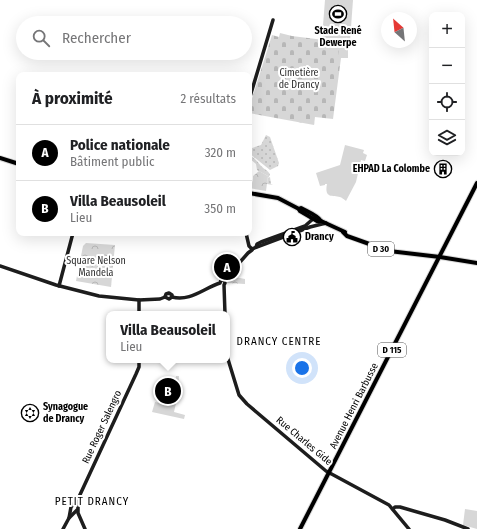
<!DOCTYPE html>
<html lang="fr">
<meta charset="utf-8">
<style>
:root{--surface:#fff;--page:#f2f2f2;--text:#202124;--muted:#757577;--line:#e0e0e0;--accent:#000}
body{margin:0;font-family:"Fira Sans Condensed",sans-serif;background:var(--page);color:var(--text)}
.controls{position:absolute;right:12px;top:12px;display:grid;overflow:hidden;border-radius:8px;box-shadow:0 4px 16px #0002}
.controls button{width:36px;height:36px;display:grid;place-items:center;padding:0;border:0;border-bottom:1px solid var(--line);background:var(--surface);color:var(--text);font:20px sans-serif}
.compass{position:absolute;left:381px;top:12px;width:36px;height:36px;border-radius:50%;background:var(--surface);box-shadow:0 4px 16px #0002;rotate:333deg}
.you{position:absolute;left:302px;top:368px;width:14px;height:14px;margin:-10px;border:3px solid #fff;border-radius:50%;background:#1a73e8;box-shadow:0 0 0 6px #1a73e833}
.badge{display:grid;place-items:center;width:26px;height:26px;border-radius:50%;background:var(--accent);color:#fff;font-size:13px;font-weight:700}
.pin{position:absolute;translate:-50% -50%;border:2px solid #fff;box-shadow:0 1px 4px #0006}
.popup{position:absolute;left:106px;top:311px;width:124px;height:52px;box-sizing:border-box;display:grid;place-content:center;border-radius:8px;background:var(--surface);filter:drop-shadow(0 1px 3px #0005);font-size:13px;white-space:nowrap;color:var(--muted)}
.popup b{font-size:15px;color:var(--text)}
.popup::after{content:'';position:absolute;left:50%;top:100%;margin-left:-8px;border:8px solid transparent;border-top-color:var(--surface)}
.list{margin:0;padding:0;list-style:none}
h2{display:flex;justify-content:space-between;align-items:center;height:52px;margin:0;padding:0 16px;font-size:17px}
h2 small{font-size:13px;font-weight:400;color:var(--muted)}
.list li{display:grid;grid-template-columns:26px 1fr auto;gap:12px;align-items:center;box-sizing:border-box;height:56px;padding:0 16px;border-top:1px solid var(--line)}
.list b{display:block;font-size:15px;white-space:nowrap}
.list p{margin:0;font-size:13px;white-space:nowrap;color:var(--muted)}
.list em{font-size:13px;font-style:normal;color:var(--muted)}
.icon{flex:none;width:22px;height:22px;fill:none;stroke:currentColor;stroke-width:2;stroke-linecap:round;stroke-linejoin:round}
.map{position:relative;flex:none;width:477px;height:529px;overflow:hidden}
.search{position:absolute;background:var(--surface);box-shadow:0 4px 16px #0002;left:16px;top:16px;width:236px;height:44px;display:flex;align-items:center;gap:10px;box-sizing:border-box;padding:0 14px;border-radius:22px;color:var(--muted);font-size:15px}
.panel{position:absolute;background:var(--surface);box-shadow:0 4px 16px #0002;left:16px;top:72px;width:236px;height:164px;border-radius:8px}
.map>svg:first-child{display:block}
</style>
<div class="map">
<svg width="477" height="529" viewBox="0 0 477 529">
<defs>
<pattern id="grass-dots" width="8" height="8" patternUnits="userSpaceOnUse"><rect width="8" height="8" fill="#d7d7d7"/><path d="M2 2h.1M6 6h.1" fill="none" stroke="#b7b7b7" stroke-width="1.8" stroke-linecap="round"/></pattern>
<pattern id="cemetery-stones" width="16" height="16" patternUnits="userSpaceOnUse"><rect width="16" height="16" fill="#d7d7d7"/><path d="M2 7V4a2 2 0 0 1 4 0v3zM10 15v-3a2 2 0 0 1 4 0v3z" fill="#b7b7b7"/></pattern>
<pattern id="park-crowns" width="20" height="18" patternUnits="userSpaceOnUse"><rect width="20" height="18" fill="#d7d7d7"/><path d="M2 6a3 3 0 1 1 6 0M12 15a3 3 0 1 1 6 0" fill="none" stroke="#b7b7b7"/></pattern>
</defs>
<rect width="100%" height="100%" fill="#fff"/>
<g fill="url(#grass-dots)">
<polygon points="266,135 270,137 279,163 278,166 270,170 249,153 249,149 261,145"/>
<path d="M249 154C254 158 257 161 261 166 265 170 268 170 270 175L268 178 270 177 271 184 273 185 267 184 268 176 257 170 256 164 249 158Z"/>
</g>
<polygon fill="url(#cemetery-stones)" points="280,33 292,36 348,43 348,58 341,58 333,119 315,117 314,125 249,113 249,108 272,35 279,37"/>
<g fill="url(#park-crowns)">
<polygon points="259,171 268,176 266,191 249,188 249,186 251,187 253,179 253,176"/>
<polygon points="86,243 115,245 111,287 76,281 83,246"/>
<polygon points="231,274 235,277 245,279 245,284 227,283"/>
</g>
<g fill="#d7d7d7">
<polygon points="325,0 353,0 350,41 322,38"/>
<polygon points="340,41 348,43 348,58 338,56"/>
<path d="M345 145 364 150 363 153 367 155 365 161 361 160 356 182 346 201C345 200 341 197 340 197 333 195 324 199 327 184H325V185L320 186 316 173 340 165Z"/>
<polygon points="176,376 179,376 178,394 174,412 185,415 184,419 152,412 155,402 167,405 169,401 174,397"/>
<polygon points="465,509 477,511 477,529 463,525"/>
</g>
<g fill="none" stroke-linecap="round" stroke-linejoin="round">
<defs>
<g id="primary">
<polyline points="0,158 19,164"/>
<polyline points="249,193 278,198 299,209 300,211 317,221 321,221 345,232"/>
<path d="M299 209 301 208C308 212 317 215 321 221"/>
<polyline points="343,232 347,236 389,251 440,257 477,263"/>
<polyline points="300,529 477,183"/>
</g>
</defs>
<use href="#primary" stroke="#dbdbdb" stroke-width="6"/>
<g stroke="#1d1d1d" stroke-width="3.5">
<polyline points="249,100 273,20"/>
<polyline points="246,233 249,246 252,249"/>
<polyline points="256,247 257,244 261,242 305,226 314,218"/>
<polyline points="252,249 310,227 326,223"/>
<polyline points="0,266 56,285 99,296 139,300 160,299 165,297"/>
<polyline points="224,280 225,283 224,285 225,314"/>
<polyline points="59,286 73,233"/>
<path d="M165 297 169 299 172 297C190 302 204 288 220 283L221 280H224L248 253 252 250"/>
<polyline points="165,297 166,294 169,293 172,295 172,297"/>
<polyline points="139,300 139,314"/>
<polyline points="227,356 239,395 247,404 326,471 389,505 409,529"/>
<polyline points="78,500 78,513 85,529"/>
<polyline points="393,509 395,507 400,507 445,520 468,529"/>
<polyline points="69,518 71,507 78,499 136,374 139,367 139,360"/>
<polyline points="63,529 69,518 77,510"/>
</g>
<use href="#primary" stroke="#000" stroke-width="4"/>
</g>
<defs>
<symbol id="stadium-ring" viewBox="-11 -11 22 22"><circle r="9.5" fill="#fff" stroke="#000" stroke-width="1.5"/><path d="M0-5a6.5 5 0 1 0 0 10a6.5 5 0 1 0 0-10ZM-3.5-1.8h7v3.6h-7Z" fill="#000"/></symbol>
<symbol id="building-ring" viewBox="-11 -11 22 22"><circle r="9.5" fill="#fff" stroke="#000" stroke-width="1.5"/><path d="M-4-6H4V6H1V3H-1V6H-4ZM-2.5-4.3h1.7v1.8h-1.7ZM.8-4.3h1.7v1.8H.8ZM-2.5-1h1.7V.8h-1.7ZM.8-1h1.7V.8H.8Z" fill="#000"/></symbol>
<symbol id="civic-ring" viewBox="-11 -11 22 22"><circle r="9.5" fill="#fff" stroke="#000" stroke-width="1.5"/><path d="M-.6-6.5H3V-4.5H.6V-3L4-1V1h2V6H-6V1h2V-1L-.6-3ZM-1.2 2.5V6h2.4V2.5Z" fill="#000"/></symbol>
<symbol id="synagogue-ring" viewBox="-11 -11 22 22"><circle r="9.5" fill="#fff" stroke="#000" stroke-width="1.5"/><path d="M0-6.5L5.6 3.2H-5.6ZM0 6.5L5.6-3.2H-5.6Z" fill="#000"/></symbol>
</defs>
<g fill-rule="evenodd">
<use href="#stadium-ring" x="328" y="4" width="20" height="20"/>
<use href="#building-ring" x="433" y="159" width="20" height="20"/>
<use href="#civic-ring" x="282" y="227" width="20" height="20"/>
<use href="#synagogue-ring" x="20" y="403" width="20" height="20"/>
</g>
<g text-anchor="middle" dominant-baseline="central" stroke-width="4" stroke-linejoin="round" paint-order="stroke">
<g fill="#fff" stroke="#4c4c4c" stroke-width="1">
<rect x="368" y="242" width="26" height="14" rx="3"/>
<rect x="378" y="343" width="28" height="14" rx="3"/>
</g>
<g font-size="9" font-weight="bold" fill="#000">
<text x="381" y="249">D 30</text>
<text x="392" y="350">D 115</text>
</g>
<g font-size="10" font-weight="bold" fill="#000" stroke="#fff" text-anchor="start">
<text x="338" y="31" text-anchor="middle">Stade René<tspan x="338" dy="12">Dewerpe</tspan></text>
<text x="430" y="169" text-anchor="end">EHPAD La Colombe</text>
<text x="305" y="237">Drancy</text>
<text x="43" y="407">Synagogue<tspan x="43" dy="12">de Drancy</tspan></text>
</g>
<g font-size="10" fill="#2e2e2e" stroke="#fff">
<text x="299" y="73">Cimetière<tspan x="299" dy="12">de Drancy</tspan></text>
<text x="96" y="261">Square Nelson<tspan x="96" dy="12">Mandela</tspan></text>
</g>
<g font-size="10" fill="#000" stroke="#fff">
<text transform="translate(354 406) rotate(-63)">Avenue Henri Barbusse</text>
<text transform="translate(102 427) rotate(-65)">Rue Roger Salengro</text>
<text transform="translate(304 441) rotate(40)">Rue Charles Gide</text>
</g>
<g font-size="11" letter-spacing="1" fill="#000" stroke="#fff">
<text x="279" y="341">DRANCY CENTRE</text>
<text x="92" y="501">PETIT DRANCY</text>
</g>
</g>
</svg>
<div class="controls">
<button>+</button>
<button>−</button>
<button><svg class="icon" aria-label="locate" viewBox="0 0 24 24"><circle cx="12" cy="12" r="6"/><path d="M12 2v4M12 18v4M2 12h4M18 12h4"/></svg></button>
<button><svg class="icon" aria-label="layers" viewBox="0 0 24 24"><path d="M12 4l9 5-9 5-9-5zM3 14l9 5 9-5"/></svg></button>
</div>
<svg class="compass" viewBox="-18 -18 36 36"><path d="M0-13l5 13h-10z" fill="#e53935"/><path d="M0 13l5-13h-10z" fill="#757577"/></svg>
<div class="you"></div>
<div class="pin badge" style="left:227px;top:267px">A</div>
<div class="pin badge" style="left:168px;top:391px">B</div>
<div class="popup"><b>Villa Beausoleil</b>Lieu</div>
<div class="search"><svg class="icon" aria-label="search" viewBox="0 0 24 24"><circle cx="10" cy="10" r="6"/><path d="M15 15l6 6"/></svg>Rechercher</div>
<section class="panel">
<h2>À proximité<small>2 résultats</small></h2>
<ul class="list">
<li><span class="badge">A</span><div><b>Police nationale</b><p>Bâtiment public</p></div><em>320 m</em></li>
<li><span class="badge">B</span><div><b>Villa Beausoleil</b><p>Lieu</p></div><em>350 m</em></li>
</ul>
</section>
</div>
